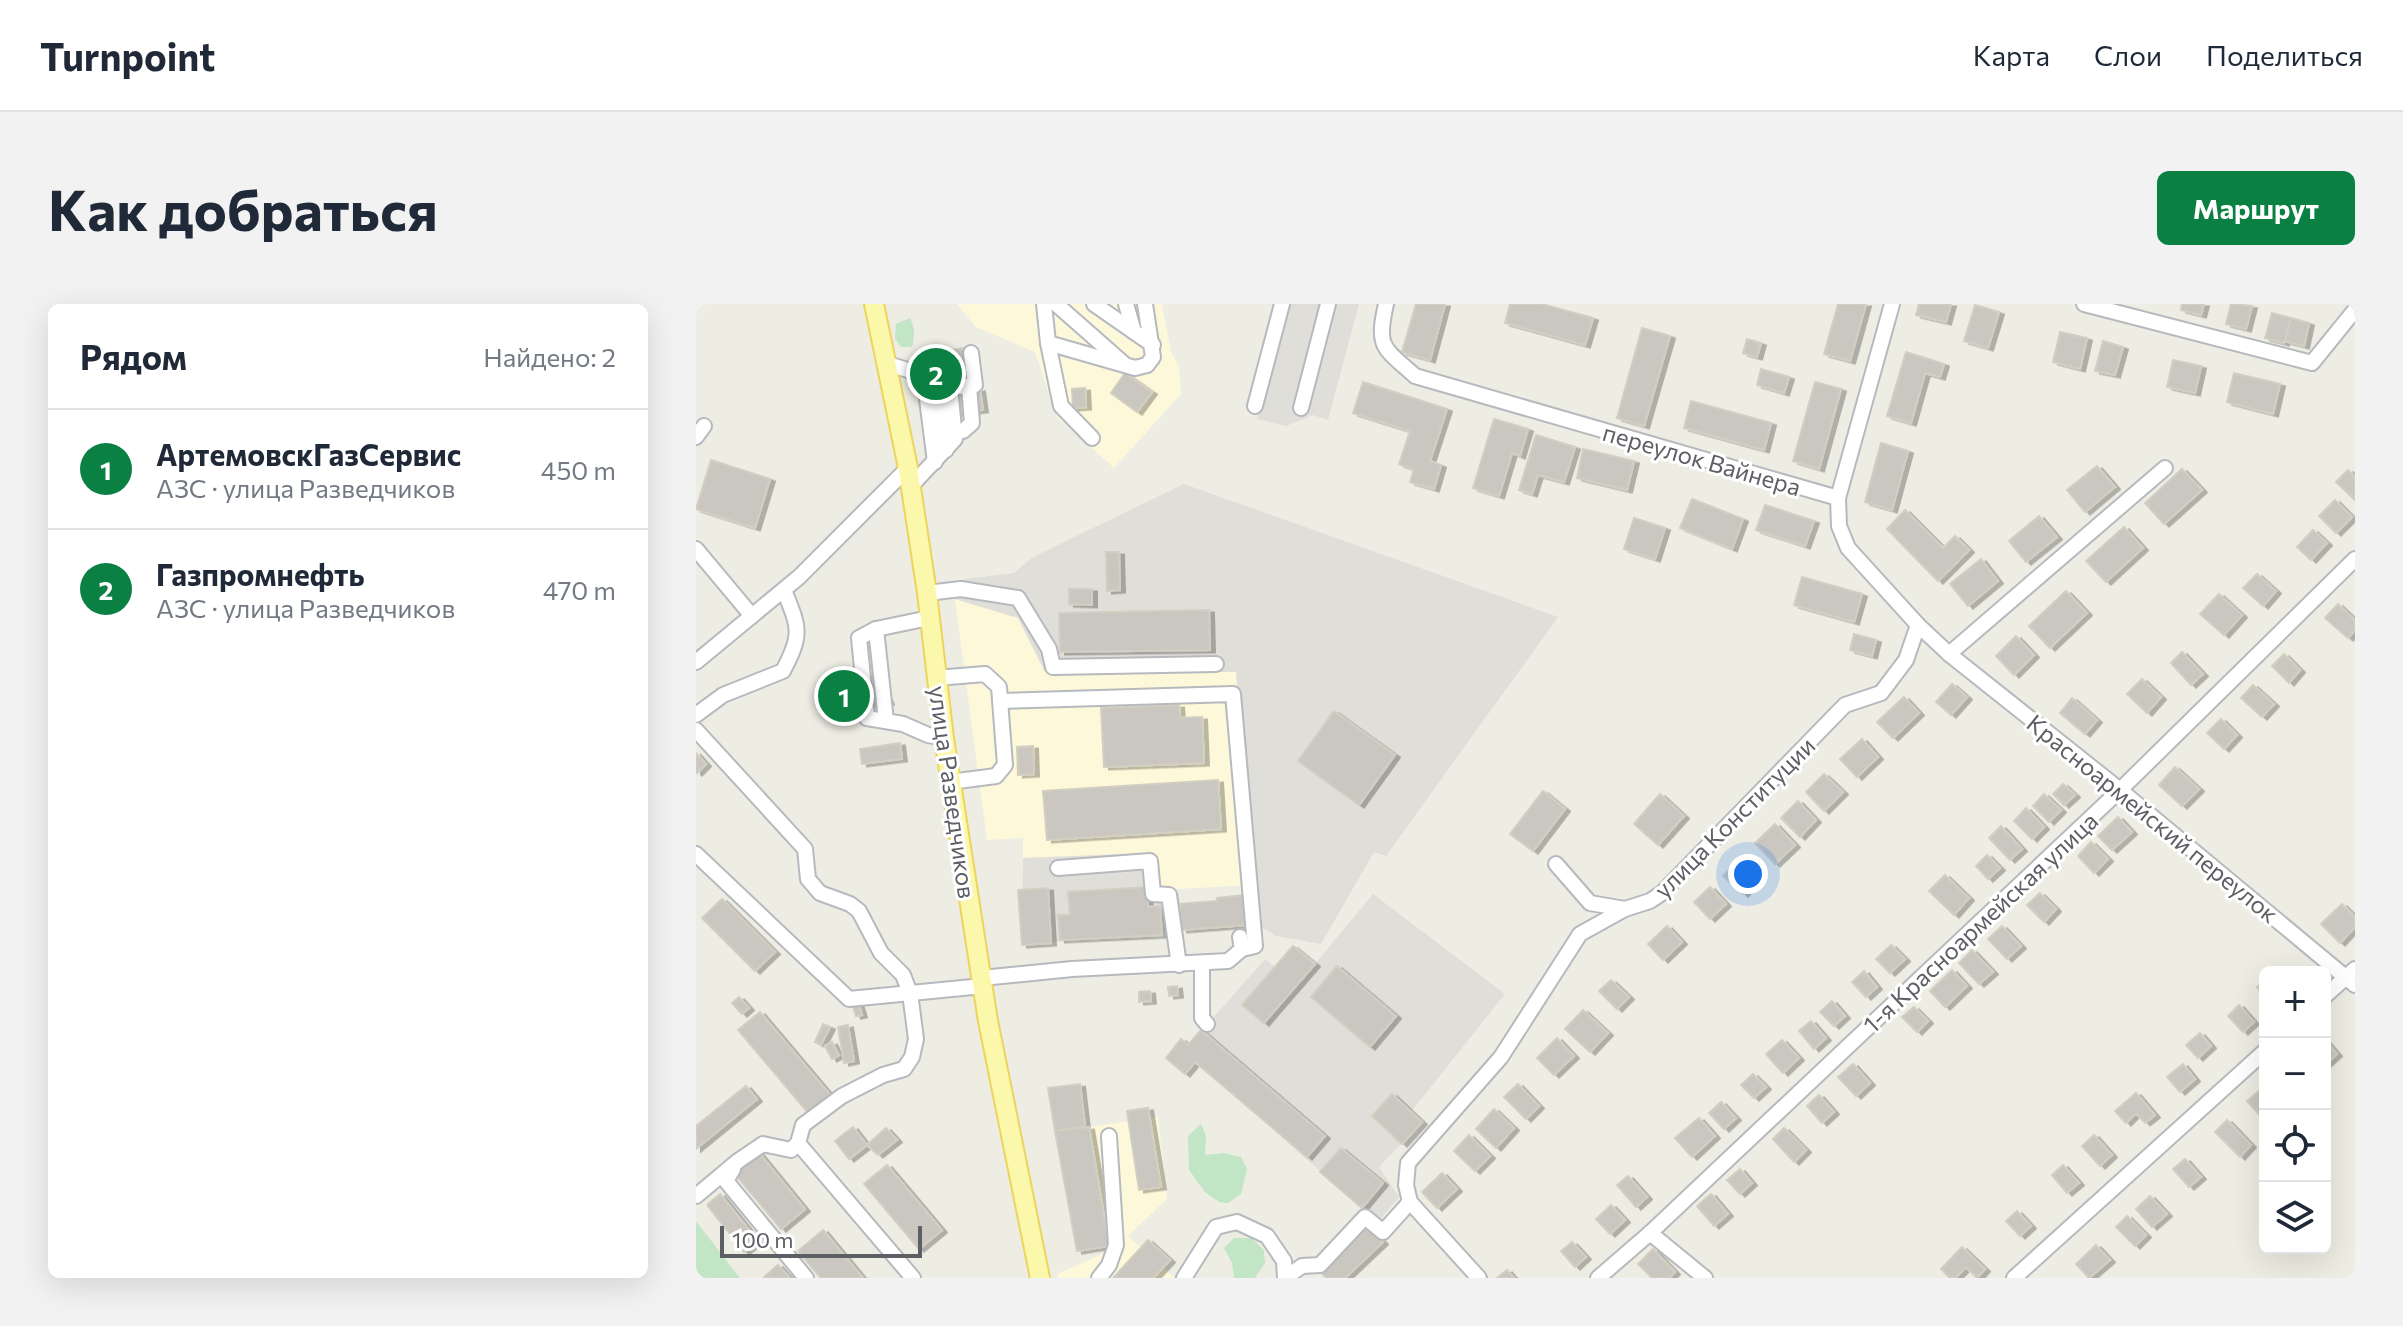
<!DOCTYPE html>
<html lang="ru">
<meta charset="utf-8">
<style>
:root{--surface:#fff;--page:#f2f2f3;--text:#1f2937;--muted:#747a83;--line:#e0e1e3;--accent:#0b8043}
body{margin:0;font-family:Commissioner,sans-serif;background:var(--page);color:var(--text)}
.controls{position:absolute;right:24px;bottom:24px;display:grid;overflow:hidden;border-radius:12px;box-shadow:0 8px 32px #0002}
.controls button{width:72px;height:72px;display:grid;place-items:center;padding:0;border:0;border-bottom:2px solid var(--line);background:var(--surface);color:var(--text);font:40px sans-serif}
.scale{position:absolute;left:24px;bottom:20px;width:202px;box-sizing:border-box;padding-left:8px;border:4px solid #5c5f64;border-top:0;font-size:22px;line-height:28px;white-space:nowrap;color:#5c5f64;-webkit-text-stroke:6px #fff;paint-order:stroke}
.you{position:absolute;left:1052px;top:570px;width:28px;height:28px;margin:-20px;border:6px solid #fff;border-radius:50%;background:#1a73e8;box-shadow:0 0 0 12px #1a73e833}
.badge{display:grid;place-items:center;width:52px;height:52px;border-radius:50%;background:var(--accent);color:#fff;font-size:26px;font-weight:700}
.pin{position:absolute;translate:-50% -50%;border:4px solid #fff;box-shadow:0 2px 8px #0006}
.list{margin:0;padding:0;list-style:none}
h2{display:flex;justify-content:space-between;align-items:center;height:104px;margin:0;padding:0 32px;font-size:34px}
h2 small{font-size:26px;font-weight:400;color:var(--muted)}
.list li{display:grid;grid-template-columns:52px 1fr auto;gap:24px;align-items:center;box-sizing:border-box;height:120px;padding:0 32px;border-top:2px solid var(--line)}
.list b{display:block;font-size:30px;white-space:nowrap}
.list p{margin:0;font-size:26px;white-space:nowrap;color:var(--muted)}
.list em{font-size:26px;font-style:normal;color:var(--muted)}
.icon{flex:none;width:44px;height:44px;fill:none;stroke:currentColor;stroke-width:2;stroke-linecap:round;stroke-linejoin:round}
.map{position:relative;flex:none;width:1659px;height:974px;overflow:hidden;border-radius:12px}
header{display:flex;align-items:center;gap:48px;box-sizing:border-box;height:112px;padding:0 40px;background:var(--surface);border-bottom:2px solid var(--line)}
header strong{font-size:38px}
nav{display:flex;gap:44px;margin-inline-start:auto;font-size:28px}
.intro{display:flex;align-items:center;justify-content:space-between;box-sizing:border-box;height:192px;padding:0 48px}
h1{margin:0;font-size:56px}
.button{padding:20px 36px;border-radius:12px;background:var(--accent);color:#fff;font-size:28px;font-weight:700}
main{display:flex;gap:48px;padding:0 48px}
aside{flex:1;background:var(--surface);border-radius:12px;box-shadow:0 8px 32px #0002}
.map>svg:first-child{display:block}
</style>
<header>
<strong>Turnpoint</strong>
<nav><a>Карта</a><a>Слои</a><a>Поделиться</a></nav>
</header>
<div class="intro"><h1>Как добраться</h1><a class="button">Маршрут</a></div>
<main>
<aside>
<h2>Рядом<small>Найдено: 2</small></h2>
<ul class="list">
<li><span class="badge">1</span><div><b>АртемовскГазСервис</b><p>АЗС · улица Разведчиков</p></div><em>450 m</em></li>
<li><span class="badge">2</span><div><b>Газпромнефть</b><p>АЗС · улица Разведчиков</p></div><em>470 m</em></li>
</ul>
</aside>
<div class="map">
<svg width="1659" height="974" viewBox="0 0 1659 974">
<defs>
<filter id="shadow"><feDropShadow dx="5" dy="2.5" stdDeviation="0" flood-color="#0004"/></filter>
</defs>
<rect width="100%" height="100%" fill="#eeede4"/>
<g fill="#fdf8da">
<polygon points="261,0 466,0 475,48 483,62 485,90 418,164 361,113 339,48 280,23"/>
<polygon points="259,295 322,314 349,368 540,368 557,581 462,586 457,549 327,554 327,534 291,536"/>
<polygon points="462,813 471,895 432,932 479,974 362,974 361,970 411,948 413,942 393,823"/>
</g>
<g fill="#e0ded8">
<polygon points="592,0 663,0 632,116 617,111 590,122 561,115"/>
<polygon points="488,180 862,313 690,552 678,548 625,640 580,632 560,620 540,368 349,368 322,314 259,295 268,275 318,269 337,253"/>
<polygon points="457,549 462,586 483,589 486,626 326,641 327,554"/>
<polygon points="677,590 809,690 715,808 726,818 683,863 703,893 682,918 500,758 489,770 470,754 485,735 493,741 569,655 579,663 597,642 619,660"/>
</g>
<g fill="#c1e5c5">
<path d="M214 14C219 24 219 33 216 43H205L199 35 200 20Z"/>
<polygon points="505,820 510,832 509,851 528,849 545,853 551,865 545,890 532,899 523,898 509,888 493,866 492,832"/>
<polygon points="0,917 44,974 0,974"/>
<polygon points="538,934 555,934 568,946 569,959 559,974 538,974 536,959 528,944"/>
</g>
<g fill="#cac7c1" stroke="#d2cfc2" stroke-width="2" filter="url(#shadow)">
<polygon points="720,0 749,0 734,56 706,48"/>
<polygon points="814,0 846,0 897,14 889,41 809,19"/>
<polygon points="1142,0 1170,0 1154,57 1128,50"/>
<polygon points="1223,0 1255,0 1250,18 1220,11"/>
<polygon points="1486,0 1508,0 1505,11 1485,6"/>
<polygon points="1535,0 1556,2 1550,25 1530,20"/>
<polygon points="1279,1 1303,8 1292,44 1268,37"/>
<polygon points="1576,9 1595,14 1588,39 1569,34"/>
<polygon points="1595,14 1613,19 1608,42 1589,37"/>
<polygon points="946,24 974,32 948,122 921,114"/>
<polygon points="1364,28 1391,34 1384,65 1357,58"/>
<polygon points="1051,35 1065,39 1061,53 1047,49"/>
<polygon points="1407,37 1427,43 1419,71 1399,67"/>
<polygon points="268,44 272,69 231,75 227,51"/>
<polygon points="1210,48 1248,60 1244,73 1229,69 1215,119 1191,112"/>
<polygon points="1477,56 1505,62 1499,89 1471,83"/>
<polygon points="1065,65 1093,73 1088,89 1061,81"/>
<polygon points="262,68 264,88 284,85 287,106 231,113 250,92 247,70"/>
<polygon points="429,69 456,88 441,108 415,89"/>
<polygon points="1538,69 1584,80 1577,110 1531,98"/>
<polygon points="667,78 751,105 734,157 745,161 738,185 714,178 718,165 703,160 714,127 657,109"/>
<polygon points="1119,78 1145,85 1123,165 1097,157"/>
<polygon points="389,84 390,103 377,104 376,85"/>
<polygon points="995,97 1075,119 1068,146 988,124"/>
<polygon points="798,115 832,125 824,152 816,149 803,192 777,184"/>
<polygon points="840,131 879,143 868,178 842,171 836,190 823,186"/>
<polygon points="1185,139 1212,147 1196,206 1169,198"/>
<polygon points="887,145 938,157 931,186 881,174"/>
<polygon points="15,156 74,175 59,224 0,205"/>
<polygon points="1401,162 1419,183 1389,208 1371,186"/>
<polygon points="1486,165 1506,186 1468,220 1449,199"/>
<polygon points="1652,166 1659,173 1659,196 1640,178"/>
<polygon points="996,195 1047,215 1036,245 984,224"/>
<polygon points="1639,196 1656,213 1640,229 1623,212"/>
<polygon points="1069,201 1118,217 1109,242 1060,226"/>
<polygon points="1209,206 1247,244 1259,232 1273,246 1242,277 1191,225"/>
<polygon points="1343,212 1361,233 1330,258 1313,237"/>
<polygon points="938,214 969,224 959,255 928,245"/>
<polygon points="1428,223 1447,244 1410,278 1390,257"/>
<polygon points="1617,226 1631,239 1615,256 1601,243"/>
<polygon points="410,248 423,248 424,286 411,287"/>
<polygon points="1285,255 1302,277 1272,302 1254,280"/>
<polygon points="1561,270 1580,287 1567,302 1547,284"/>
<polygon points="1106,273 1166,290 1158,318 1098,301"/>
<polygon points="373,285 396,285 396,301 373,300"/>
<polygon points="1370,287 1391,309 1354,344 1333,322"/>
<polygon points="1523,290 1546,311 1528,331 1504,310"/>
<polygon points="1642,300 1659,316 1659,326 1652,334 1629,314"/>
<polygon points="513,306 514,346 364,348 363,309"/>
<polygon points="1158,330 1180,336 1176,352 1154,346"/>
<polygon points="1320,332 1338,351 1318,371 1300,352"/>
<polygon points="1486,348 1507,370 1495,381 1475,359"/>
<polygon points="1588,350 1604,366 1593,379 1576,362"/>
<polygon points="180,372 193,398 155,403 152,384 170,373"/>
<polygon points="151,374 155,403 144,404 141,375"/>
<polygon points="1446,375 1465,393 1451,409 1431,390"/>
<polygon points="1256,380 1271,393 1255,411 1240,398"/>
<polygon points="1557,381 1578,400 1566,413 1545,394"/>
<polygon points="1208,393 1223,409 1197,434 1181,418"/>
<polygon points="1376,394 1401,416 1389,430 1364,409"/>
<polygon points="483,401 484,414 506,413 508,459 408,463 405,404"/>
<polygon points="638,407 699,451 663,501 602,457"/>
<polygon points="1525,415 1541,431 1528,445 1511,429"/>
<polygon points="1166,435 1182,453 1161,473 1144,455"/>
<polygon points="204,439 206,455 166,460 164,445"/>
<polygon points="337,442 338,470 322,471 321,443"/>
<polygon points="0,449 10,460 1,469 0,468"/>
<polygon points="1479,463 1503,485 1486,502 1463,481"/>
<polygon points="1128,470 1147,488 1128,507 1110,488"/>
<polygon points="522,476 525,525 351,536 347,487"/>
<polygon points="1367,480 1379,491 1368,501 1357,490"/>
<polygon points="847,487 869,505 837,547 814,530"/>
<polygon points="964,490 988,512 962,541 938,520"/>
<polygon points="1348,490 1365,506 1353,518 1337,502"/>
<polygon points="1102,497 1120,516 1104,533 1085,514"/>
<polygon points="1330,504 1348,523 1336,535 1318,517"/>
<polygon points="1422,513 1436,528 1416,546 1402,532"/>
<polygon points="1079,520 1099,541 1079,560 1059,539"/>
<polygon points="1305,522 1326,545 1314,556 1293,534"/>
<polygon points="1395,538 1412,555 1398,569 1382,552"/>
<polygon points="1291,551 1304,564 1292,575 1280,562"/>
<polygon points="1042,556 1061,575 1047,590 1027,572"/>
<polygon points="1249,571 1273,594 1258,611 1233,587"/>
<polygon points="451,583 452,603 464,602 466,631 364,636 362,611 374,611 372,588"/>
<polygon points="1014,583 1030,600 1014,615 998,598"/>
<polygon points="352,584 355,639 326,641 322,586"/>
<polygon points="1344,589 1360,605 1348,618 1331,601"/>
<polygon points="548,591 550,621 486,626 484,600 521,597 521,594"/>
<polygon points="26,595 79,648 59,667 6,614"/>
<polygon points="1646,600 1659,613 1659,623 1644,639 1625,620"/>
<polygon points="971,622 986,638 967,656 952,640"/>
<polygon points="1306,622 1325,642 1311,655 1292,635"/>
<polygon points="1195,641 1209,655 1194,669 1180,655"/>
<polygon points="597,642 619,660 568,719 546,701"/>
<polygon points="1276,646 1297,668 1283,680 1263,659"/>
<polygon points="641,662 700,712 674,743 615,693"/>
<polygon points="1256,666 1271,682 1249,703 1234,687"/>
<polygon points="1168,667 1181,683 1170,693 1156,678"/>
<polygon points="915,676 933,693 921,705 903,687"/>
<polygon points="1569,676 1569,692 1561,683"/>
<polygon points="481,682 482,691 473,692 472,683"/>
<polygon points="454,687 455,697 443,698 443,688"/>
<polygon points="43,693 53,704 46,710 36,699"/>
<polygon points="1136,697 1149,712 1138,722 1124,708"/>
<polygon points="162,698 166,711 160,712 156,700"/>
<polygon points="1543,701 1558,718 1547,728 1532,712"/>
<polygon points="1218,703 1232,717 1221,728 1206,713"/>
<polygon points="887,706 912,729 894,748 869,725"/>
<polygon points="64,708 136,793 114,811 42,726"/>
<polygon points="1115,717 1130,734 1118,745 1103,727"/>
<polygon points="127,720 134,723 125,741 119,738"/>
<polygon points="152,721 158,757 148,759 142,723"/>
<polygon points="505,726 629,832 611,853 499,758 489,770 470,754 485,735 492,741"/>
<polygon points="1504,729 1515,742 1502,754 1490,741"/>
<polygon points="861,734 878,752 858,771 841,754"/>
<polygon points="1086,736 1103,754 1087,769 1070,750"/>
<polygon points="1629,736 1641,750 1629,761"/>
<polygon points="136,738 143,751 136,755 129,742"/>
<polygon points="1157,760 1174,779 1160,792 1142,773"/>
<polygon points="1487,760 1499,775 1484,788 1471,773"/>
<polygon points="1057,770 1070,783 1058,794 1045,781"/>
<polygon points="384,780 389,822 359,827 352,784"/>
<polygon points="822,780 843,802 830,815 808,793"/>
<polygon points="50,782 61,795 0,845 0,822"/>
<polygon points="1565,785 1569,789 1569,817 1551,797"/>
<polygon points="1440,789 1459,811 1449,819 1440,809 1430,819 1419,807"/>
<polygon points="696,790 726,818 706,840 676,812"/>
<polygon points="1123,791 1138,808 1126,819 1111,802"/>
<polygon points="1025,798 1040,814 1028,825 1013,809"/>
<polygon points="452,804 465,883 443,886 431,807"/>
<polygon points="798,805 818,824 800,844 780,825"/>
<polygon points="1003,814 1019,832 996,853 979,834"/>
<polygon points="1531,816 1555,841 1544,853 1519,828"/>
<polygon points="157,823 171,841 153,855 139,837"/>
<polygon points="393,823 413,942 381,947 359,827"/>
<polygon points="190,824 201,836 182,851 171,841"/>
<polygon points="1088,824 1110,846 1098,858 1077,835"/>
<polygon points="773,831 794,852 779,867 758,847"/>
<polygon points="1398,831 1416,851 1404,862 1386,842"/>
<polygon points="645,844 687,879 666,904 624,868"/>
<polygon points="63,849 109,905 85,925 38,869"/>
<polygon points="1489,855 1505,873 1493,883 1477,865"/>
<polygon points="191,861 246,926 223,945 168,880"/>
<polygon points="1367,861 1383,879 1371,889 1356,871"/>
<polygon points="1044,865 1056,879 1044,890 1031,876"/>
<polygon points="746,869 761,885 741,904 726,888"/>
<polygon points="932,872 951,893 940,903 921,881"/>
<polygon points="24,890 62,937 48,948 11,901"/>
<polygon points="1015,890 1032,910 1018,922 1001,902"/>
<polygon points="1454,892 1471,910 1456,923 1440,905"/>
<polygon points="915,901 929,916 914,930 900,915"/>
<polygon points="1321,907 1335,922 1324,932 1310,917"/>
<polygon points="1431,912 1450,931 1439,942 1420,923"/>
<polygon points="671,921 687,938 649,974 630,974 623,966"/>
<polygon points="127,926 167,974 125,974 102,947"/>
<polygon points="452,936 474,956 457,974 417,974"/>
<polygon points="876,938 890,953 879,963 865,947"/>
<polygon points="1400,941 1414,956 1393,974 1380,960"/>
<polygon points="1266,943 1289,965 1281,974 1270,963 1259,974 1254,974 1245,965"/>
<polygon points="957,945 979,968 973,974 956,974 942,960"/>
<polygon points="82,961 94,974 68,974 68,973"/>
<polygon points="811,966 818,974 801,974"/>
</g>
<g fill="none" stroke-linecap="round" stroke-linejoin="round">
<defs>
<g id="minor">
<polyline points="348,0 352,39 439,64 451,61 457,53 449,0"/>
<polyline points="360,0 427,59"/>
<polyline points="398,0 457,41"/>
<polyline points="430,0 438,28"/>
<path d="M690 0C680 44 687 43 719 72L1142 194 1143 222 1152 244 1222 321 1253 350 1424 486 1659 681"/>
<polyline points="1388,0 1616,59 1659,6"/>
<polyline points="352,39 365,102 396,134"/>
<polyline points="275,49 279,81"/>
<polyline points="192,60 215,67 230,87 254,84 259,135 214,183"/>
<polyline points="263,83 273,82 276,119 267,127"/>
<polyline points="241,85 250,146"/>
<polyline points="230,87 239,158"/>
<polyline points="559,102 586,0"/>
<polyline points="605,104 632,0"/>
<polyline points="0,133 8,122"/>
<polyline points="1142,194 1196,0"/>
<polyline points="0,245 56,312"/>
<polyline points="231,289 265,285 322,294 353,345 357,363 520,360"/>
<polyline points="233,314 180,325 163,334 171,414 207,420 232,431 248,434"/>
<polyline points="180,325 190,417"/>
<polyline points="1253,350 1469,164"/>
<polyline points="0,358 103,273 212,164"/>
<polyline points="240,374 289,370 303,383 309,461 300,472 254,478"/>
<polyline points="304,397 537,390 559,642 546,645"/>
<path d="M0 411 27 391 87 367C107 329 103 324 88 286"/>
<polyline points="0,426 109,545 112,575 124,589 154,600 163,607 185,649 207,671 214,689 220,735 216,753 208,765 187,771 146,792 107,821 102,839 95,846 67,840 42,857 0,892"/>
<polyline points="0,550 153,695 287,682"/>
<polyline points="860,560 894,599 929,605"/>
<polyline points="362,564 454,557 457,590 473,591 483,661"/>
<polyline points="506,659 506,714 511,720"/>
<polyline points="286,674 376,665 532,657 546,645 544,633"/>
<polyline points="1629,692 1659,665"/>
<polyline points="102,839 217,974"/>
<polyline points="37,865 30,877 110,974"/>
<polyline points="954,929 1009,974"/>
<polyline points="403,974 413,961 420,941 413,832"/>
<polyline points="488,974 520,923 541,918 571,932 588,957 589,974"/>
<polyline points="589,974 606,962 624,961 669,913 687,928 714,898"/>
<polyline points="783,974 714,898 710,881 712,859 805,753 884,630 929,605 954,597 966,589 1149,401 1185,389 1210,356 1222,321"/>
<polyline points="902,974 954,929 1424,486 1659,255"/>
<polyline points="1318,974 1569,747"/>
</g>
<polyline id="major" points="178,0 212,164 231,289 248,434 292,717 344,974"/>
</defs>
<use href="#minor" stroke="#b6b9be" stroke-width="18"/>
<use href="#major" stroke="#ecd45f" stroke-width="22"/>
<use href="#minor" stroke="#fff" stroke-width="14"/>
<use href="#major" stroke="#fcf8ab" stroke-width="18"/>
</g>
<g text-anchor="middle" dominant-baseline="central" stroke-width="6" stroke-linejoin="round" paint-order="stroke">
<g font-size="24" fill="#5c5f64" stroke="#fff">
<text transform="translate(1006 155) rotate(16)">переулок Вайнера</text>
<text transform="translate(257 488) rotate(82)">улица Разведчиков</text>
<text transform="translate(1038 513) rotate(-45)">улица Конституции</text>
<text transform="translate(1457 514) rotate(39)">Красноармейский переулок</text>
<text transform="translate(1284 618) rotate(-43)">1-я Красноармейская улица</text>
</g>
</g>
</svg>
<div class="controls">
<button>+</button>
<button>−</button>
<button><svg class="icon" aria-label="locate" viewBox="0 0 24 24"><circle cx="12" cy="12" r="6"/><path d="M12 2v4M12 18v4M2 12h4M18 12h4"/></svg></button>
<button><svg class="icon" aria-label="layers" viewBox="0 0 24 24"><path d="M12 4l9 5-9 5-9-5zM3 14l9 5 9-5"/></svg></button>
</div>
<div class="scale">100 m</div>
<div class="you"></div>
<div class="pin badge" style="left:148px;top:392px">1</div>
<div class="pin badge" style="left:240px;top:70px">2</div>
</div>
</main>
